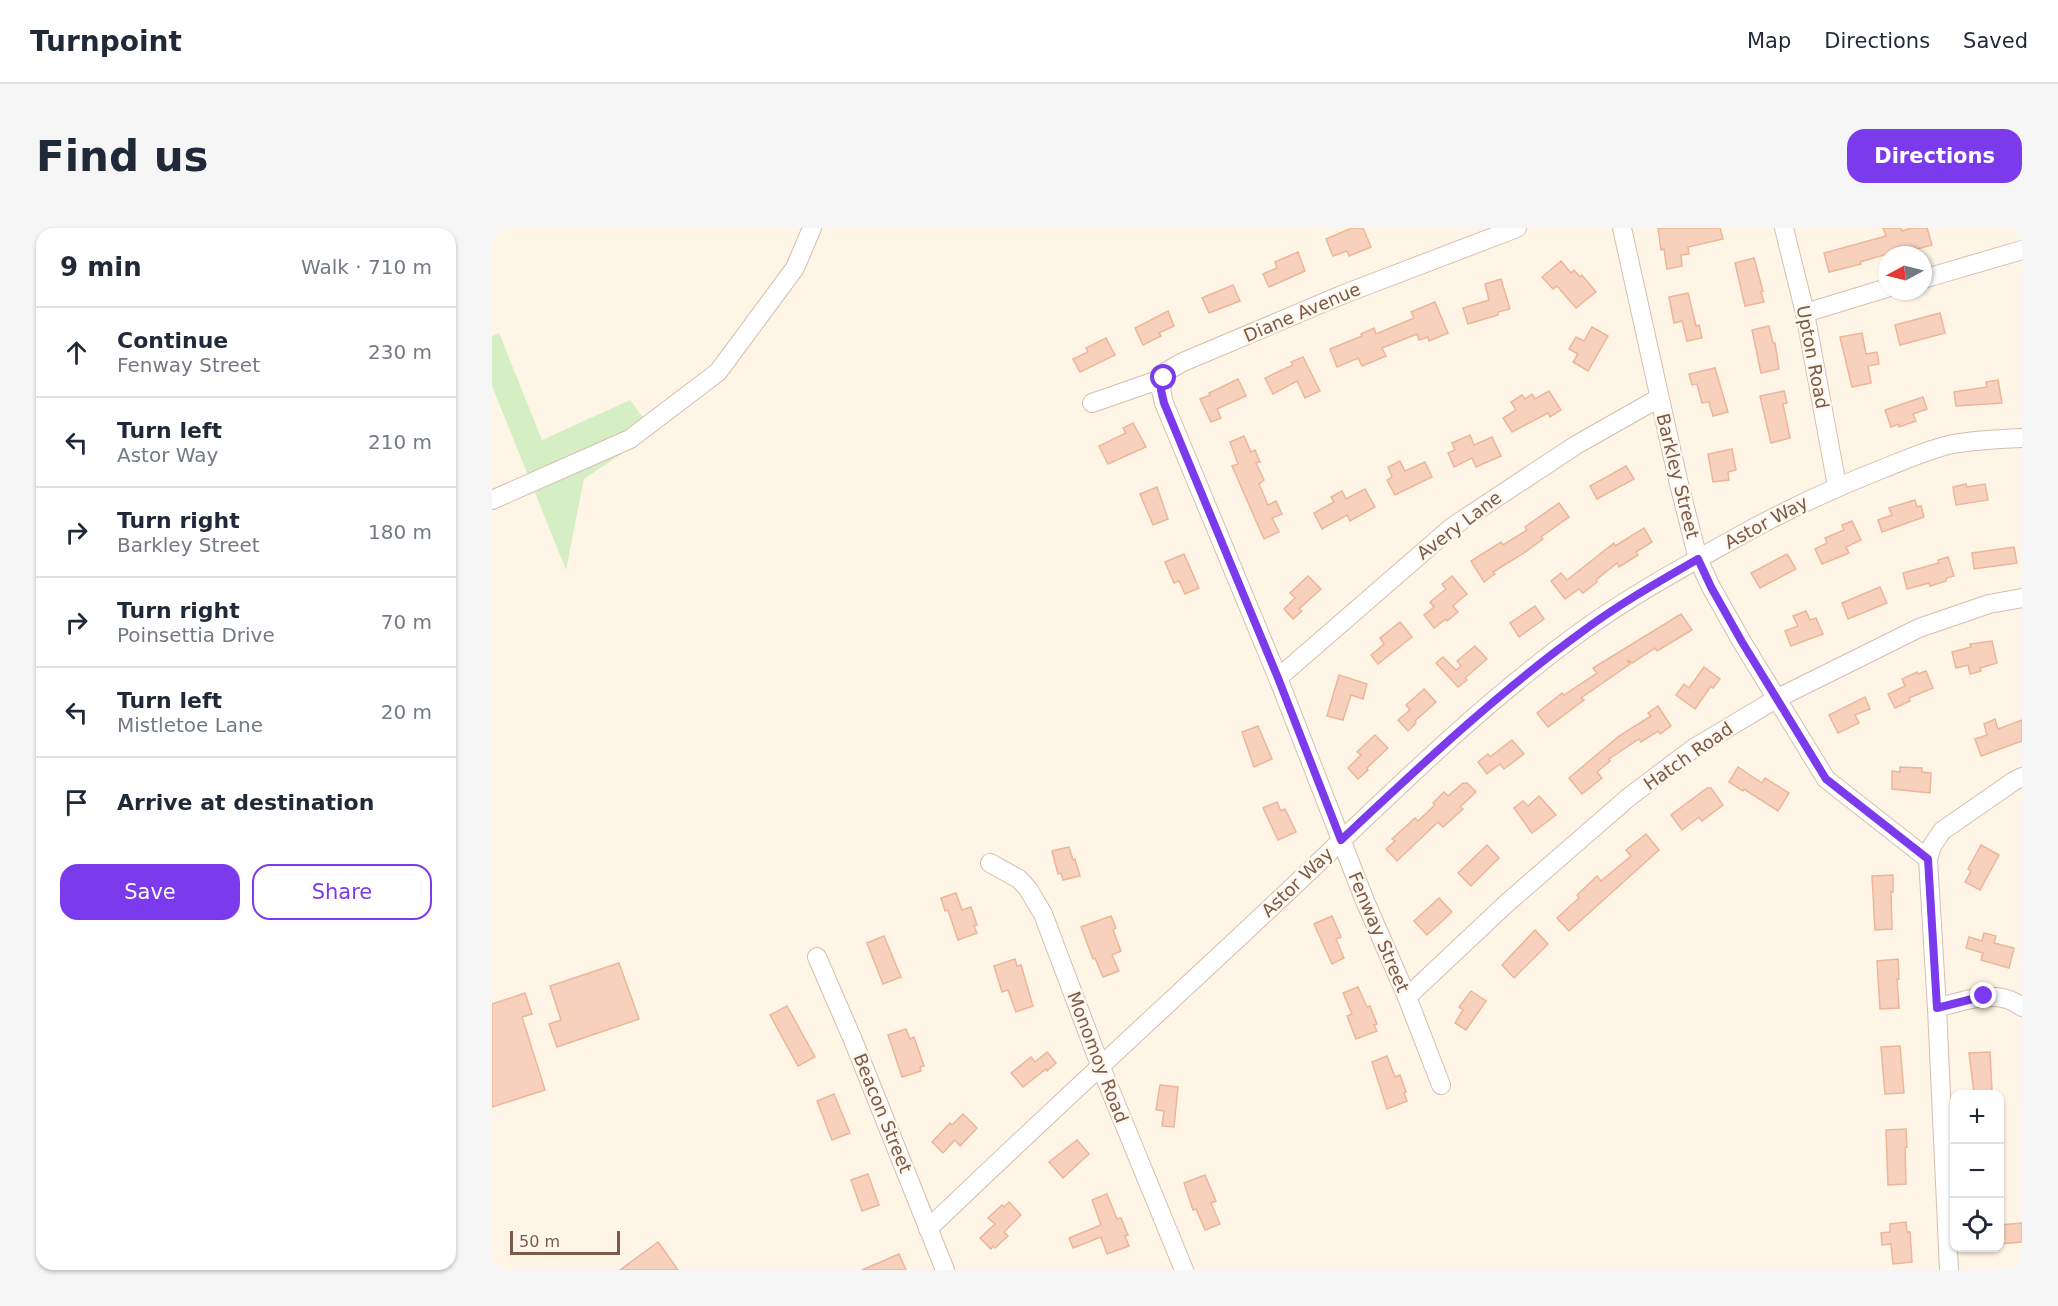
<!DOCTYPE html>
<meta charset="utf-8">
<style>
:root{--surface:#fff;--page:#f6f6f7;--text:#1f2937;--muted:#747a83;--line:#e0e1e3;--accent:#7c3aed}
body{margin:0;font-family:"DejaVu Sans",sans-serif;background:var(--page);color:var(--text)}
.controls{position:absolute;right:18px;bottom:18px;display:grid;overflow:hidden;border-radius:12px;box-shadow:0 2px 4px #0004}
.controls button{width:54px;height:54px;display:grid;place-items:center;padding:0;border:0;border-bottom:2px solid var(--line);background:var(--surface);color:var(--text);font:30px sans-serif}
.compass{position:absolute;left:1386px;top:18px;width:54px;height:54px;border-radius:50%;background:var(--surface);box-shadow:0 2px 4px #0004;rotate:263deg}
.scale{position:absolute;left:18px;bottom:15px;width:110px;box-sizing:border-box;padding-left:6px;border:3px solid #7c5948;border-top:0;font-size:16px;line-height:21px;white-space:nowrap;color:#7c5948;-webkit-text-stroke:4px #fff8ef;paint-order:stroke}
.stop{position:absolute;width:18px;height:18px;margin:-14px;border:4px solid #7c3aed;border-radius:50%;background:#fff}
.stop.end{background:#7c3aed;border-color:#fff;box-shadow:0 2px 6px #0008}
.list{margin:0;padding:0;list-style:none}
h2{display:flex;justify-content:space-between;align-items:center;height:78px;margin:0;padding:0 24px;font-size:26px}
h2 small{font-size:20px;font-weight:400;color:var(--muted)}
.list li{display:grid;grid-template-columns:39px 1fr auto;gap:18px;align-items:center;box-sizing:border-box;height:90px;padding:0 24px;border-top:2px solid var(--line)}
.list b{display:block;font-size:22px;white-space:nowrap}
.list p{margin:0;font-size:20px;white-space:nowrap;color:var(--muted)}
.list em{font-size:20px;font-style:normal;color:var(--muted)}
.actions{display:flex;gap:12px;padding:18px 24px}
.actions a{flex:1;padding:14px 0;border:2px solid var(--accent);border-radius:18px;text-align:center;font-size:21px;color:var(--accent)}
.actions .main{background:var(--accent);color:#fff}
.icon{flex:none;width:33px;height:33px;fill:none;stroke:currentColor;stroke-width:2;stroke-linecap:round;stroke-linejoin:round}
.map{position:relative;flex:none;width:1530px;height:1042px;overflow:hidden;border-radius:18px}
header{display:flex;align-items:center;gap:36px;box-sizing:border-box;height:84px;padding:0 30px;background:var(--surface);border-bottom:2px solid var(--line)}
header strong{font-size:28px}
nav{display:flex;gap:33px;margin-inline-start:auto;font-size:21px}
.intro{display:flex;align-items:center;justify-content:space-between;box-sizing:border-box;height:144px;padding:0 36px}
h1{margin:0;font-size:42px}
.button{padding:15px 27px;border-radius:18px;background:var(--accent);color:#fff;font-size:21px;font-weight:700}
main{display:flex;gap:36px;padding:0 36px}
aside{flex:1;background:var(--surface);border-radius:18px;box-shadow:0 2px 4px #0004}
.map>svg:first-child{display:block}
</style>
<header>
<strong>Turnpoint</strong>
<nav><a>Map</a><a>Directions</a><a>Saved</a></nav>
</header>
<div class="intro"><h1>Find us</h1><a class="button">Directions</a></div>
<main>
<aside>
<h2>9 min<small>Walk · 710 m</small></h2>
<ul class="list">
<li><svg class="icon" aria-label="ahead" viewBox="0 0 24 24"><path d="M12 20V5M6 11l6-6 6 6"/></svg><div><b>Continue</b><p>Fenway Street</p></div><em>230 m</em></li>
<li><svg class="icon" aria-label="left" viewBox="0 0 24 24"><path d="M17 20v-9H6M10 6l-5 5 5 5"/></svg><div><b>Turn left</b><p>Astor Way</p></div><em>210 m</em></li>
<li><svg class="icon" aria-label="right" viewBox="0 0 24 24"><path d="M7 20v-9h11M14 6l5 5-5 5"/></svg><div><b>Turn right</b><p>Barkley Street</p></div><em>180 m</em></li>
<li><svg class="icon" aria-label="right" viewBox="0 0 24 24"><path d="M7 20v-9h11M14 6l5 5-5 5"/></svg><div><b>Turn right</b><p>Poinsettia Drive</p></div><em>70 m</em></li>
<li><svg class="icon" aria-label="left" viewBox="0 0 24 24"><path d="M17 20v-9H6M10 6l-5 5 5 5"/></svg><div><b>Turn left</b><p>Mistletoe Lane</p></div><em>20 m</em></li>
<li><svg class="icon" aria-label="arrive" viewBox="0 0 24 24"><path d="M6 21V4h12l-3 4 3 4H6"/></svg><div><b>Arrive at destination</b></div></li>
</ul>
<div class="actions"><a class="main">Save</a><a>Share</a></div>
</aside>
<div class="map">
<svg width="1530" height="1042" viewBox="0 0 1530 1042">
<rect width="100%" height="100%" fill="#fef5e7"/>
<polygon fill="#d6eec3" points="7,105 50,212 138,172 162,204 92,251 74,342 0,158 0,108"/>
<g fill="#f7d1bb" stroke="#ecb69a" stroke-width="1.5">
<polygon points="860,0 871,0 879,19 857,28 855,23 841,28 834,11"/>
<polygon points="1166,0 1228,0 1231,11 1196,19 1197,26 1189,27 1190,38 1175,41 1172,21 1169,22"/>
<polygon points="1391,0 1409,0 1410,3 1419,0 1435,0 1440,17 1404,27 1392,27 1368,34 1369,36 1337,44 1332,25 1394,8"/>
<polygon points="806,24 813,43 777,59 771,46 785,40 783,34"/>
<polygon points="1262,30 1271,63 1269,64 1272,74 1253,78 1243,35"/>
<polygon points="1069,33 1079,45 1082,42 1088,49 1090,47 1104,64 1084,80 1065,58 1061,61 1050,49"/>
<polygon points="1009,51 1018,81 1006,84 1006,87 976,96 971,80 997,72 993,56"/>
<polygon points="741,57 748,73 717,85 710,70"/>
<polygon points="1196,65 1204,98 1207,97 1210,110 1195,113 1190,93 1182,95 1177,69"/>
<polygon points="943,74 956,105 937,113 936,109 927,112 925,106 890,120 894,128 870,138 866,130 845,139 838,121 870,108 869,106 882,100 884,106 922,90 919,84"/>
<polygon points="676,83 682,98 667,105 669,108 651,117 643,100"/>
<polygon points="1448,85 1453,105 1408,117 1403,97"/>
<polygon points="1277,98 1281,115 1283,115 1287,141 1269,145 1260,102"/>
<polygon points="1100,99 1116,108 1096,143 1081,134 1086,126 1077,121 1084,109 1092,113"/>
<polygon points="1370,105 1374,126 1385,124 1387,136 1376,138 1379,155 1360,159 1348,109"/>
<polygon points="614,110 623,127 588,144 581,131 596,124 594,120"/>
<polygon points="811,129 828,163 813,170 805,153 781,166 773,150 801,137 799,134"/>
<polygon points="1223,140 1236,184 1221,188 1217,174 1210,175 1205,156 1200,157 1197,146"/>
<polygon points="746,151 754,168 725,181 729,190 719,194 708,171 718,167 717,165"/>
<polygon points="1506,152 1510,175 1464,178 1462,164 1495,159 1494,154"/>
<polygon points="1057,163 1069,182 1058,189 1056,185 1020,204 1011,190 1024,182 1019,174 1030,167 1033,171 1040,166 1043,171"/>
<polygon points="1292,163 1295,175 1291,176 1298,210 1279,215 1268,168"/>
<polygon points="1431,169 1435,181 1421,186 1424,193 1407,199 1407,196 1399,199 1393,182"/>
<polygon points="641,195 654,219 616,236 607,218 634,205 631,200"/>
<polygon points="978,207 982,217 1000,209 1009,228 984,239 980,230 962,239 956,225 963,222 960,215"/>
<polygon points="752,208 759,224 763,222 768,234 764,235 772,252 767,256 776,277 784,273 790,286 780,290 787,304 772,311 740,238 746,236 738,214"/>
<polygon points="1240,221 1244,242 1236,244 1237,252 1221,254 1216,226"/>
<polygon points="908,233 913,243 933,234 940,249 903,267 895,252 900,249 896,239"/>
<polygon points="1134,238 1142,251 1105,271 1098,258"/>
<polygon points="1474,256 1475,259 1493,256 1496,272 1464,277 1461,259"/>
<polygon points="665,259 676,291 661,297 648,266"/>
<polygon points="873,261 883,279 858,293 855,287 830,301 822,285 842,274 839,269 850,263 854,271"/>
<polygon points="1423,272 1425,279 1429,278 1432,289 1390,304 1386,292 1400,287 1397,280"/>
<polygon points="1067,275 1077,289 1049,309 1051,311 1032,325 1001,344 1003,346 992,354 979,333 1009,314 1011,317 1035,302 1033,299"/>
<polygon points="1360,293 1369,312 1354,319 1357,325 1330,336 1323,321 1335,315 1333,310 1352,302 1350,297"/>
<polygon points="1152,300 1160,314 1144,324 1146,327 1127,339 1125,335 1104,352 1105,354 1091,365 1087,361 1073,371 1059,353 1069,345 1075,352 1122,315 1123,318"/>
<polygon points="1522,319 1525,335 1482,341 1480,325"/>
<polygon points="692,326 707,360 693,366 687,353 682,355 673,334"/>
<polygon points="1295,326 1304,341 1268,360 1259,345"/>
<polygon points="1456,329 1462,348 1454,350 1454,353 1438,358 1437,355 1415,361 1411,345 1447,335 1446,332"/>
<polygon points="816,348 829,361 807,381 810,383 801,391 792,381 803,370 798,365"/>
<polygon points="960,348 975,366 961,378 966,384 955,393 954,391 942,400 932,387 942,379 938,374 954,361 950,356"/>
<polygon points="1388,359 1395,375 1356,391 1350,375"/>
<polygon points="1043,378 1052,391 1027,409 1018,395"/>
<polygon points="1314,383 1318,392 1324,390 1331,406 1299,418 1293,403 1306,398 1301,388"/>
<polygon points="1189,386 1200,402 1165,423 1163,420 1140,435 1135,432 1138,436 1089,470 1092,472 1056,499 1045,485 1070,465 1072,467 1105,445 1101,440"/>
<polygon points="908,394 920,409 886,436 879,427 892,416 888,410"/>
<polygon points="1500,413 1505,435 1488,440 1489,443 1478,446 1476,437 1464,440 1460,424 1479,419 1478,416"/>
<polygon points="983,418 995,431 973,450 975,452 966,459 944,435 951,429 964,442 969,438 965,433"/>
<polygon points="1212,439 1228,451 1221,460 1219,458 1203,481 1184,467 1192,456 1197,460"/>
<polygon points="1434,443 1441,460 1417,470 1418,473 1403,480 1396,466 1413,458 1410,451 1425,444 1426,446"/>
<polygon points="847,447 875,456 871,471 859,467 851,492 835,488"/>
<polygon points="932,461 944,474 923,493 924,495 916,503 906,492 918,482 914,477"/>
<polygon points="1373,469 1378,481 1363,487 1367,495 1346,505 1337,487"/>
<polygon points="1166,478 1179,498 1168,506 1166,503 1149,514 1147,511 1117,531 1118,533 1105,544 1110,550 1090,566 1077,550 1127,508 1159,488 1156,485"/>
<polygon points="1503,491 1506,501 1530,492 1530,513 1489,528 1483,511 1495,507 1492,496"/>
<polygon points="766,498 780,531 762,539 750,504"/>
<polygon points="883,507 896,520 875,540 876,542 866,551 856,540 869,527 865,524"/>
<polygon points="1020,512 1032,526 1012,541 1008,536 995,546 986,534 996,526 998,529"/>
<polygon points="1246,539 1270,555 1273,550 1297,565 1286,583 1252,561 1251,563 1237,554"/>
<polygon points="1408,539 1430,540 1430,544 1439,545 1438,565 1400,561 1400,543 1408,544"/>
<polygon points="971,555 975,555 984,564 968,579 971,581 951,599 946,594 905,633 894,621 903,613 900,611 923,590 926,593 943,577 941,575 952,564 956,568"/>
<polygon points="1215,560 1219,560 1231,577 1210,593 1207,589 1190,602 1179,587"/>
<polygon points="1047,568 1064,587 1040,605 1022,580 1031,573 1036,578"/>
<polygon points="785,574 789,583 793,581 804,604 786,612 771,580"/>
<polygon points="1154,606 1167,622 1077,703 1065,690 1087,670 1085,667 1105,648 1109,653 1139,628 1134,622"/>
<polygon points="995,617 1007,630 979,658 966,645"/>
<polygon points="1489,617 1507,627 1488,662 1473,654 1479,643 1476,641"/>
<polygon points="577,619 581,632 583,631 588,648 571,652 569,645 566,646 560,623"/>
<polygon points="1401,647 1401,664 1399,664 1400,701 1383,702 1380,648"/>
<polygon points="464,665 470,682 479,679 485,697 482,698 485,705 466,712 456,682 453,683 449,670"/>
<polygon points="947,670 960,684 935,707 922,693"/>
<polygon points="619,688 624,700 621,702 629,723 620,727 627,743 611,749 603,730 601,731 589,699"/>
<polygon points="840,688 849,709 844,711 852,730 840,736 822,696"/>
<polygon points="1043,702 1056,716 1022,750 1010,737"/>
<polygon points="1492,705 1504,708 1502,715 1522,720 1517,740 1489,732 1491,725 1474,720 1477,709 1490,713"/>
<polygon points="392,708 409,749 391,756 375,715"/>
<polygon points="523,731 525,738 529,737 541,778 524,784 516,762 510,764 502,738"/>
<polygon points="1406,731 1407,751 1405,751 1407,780 1388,781 1385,733"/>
<polygon points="127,735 147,791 65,819 57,796 69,792 58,758"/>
<polygon points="866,759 875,779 878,778 885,796 882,797 885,803 864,811 855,788 860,786 851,765"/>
<polygon points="979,763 994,773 974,802 963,795 971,782 967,779"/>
<polygon points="33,765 40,786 30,789 53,862 0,879 0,776"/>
<polygon points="295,778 323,829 306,838 278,787"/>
<polygon points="414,801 418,811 422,809 432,838 428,839 429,843 410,849 396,807"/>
<polygon points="1408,818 1412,865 1393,866 1389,819"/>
<polygon points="555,824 564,835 555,843 554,841 531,859 519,845 539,829 543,834"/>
<polygon points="1498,824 1500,863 1482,865 1477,825"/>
<polygon points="895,828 903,849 908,847 914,864 912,865 915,873 895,881 880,834"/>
<polygon points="668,857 686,859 682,899 670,898 672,883 664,882"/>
<polygon points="342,866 358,905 340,912 325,873"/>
<polygon points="471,886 485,900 468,918 463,912 451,925 440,914 458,895 460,897"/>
<polygon points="1414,901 1415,919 1413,920 1414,956 1396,957 1394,902"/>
<polygon points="585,912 597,926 571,950 557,934"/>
<polygon points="376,946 387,977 370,983 359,952"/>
<polygon points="713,947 724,973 719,975 728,996 713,1002 704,981 701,982 692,955"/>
<polygon points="615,966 625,991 629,990 636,1007 633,1008 637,1018 615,1026 609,1009 581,1020 577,1010 609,997 600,972"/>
<polygon points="517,974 529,987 512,1004 516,1008 503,1020 501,1018 499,1021 488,1010 503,996 496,990 510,977 512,979"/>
<polygon points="1414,994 1415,1004 1418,1004 1420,1034 1401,1036 1399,1016 1390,1017 1389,1005 1398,1004 1398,996"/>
<polygon points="1530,995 1530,1014 1508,1016 1508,997"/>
<polygon points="166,1014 186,1042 128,1042"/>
<polygon points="407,1026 414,1042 370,1042"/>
</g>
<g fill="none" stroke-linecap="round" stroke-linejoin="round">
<defs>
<g id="street">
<polyline points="1130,0 1186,252 1206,331 1219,359 1250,414 1334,551 1436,631"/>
<polyline points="1292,0 1313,85 1345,258"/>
<polyline points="1431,51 1530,22"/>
<polyline points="1313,85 1395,60"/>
<polyline points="672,150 669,162 672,175 786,450 873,673 915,769 949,857"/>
<polyline points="600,175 672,150 675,143 691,134 852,66 1025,0"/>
<polyline points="0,272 138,211 226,144 303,40 320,0"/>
<polyline points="786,450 960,299 1084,217 1167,170"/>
<polyline points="498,635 527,651 536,661 551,686 608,837 692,1042"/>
<polyline points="325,729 361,812 453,1042"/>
<polyline points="915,769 1015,675 1137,569 1202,520 1284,471 1427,400 1497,376 1530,370"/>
<path d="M1445 780C1472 773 1505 759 1530 779"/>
<path d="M436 1001C547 894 661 790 773 685 876 589 973 488 1087 405 1141 366 1200 334 1258 302 1301 279 1344 259 1390 241 1413 232 1437 221 1461 216 1484 212 1507 211 1530 210"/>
<polyline points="1457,1042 1445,780 1436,631 1440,618 1450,603 1522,553 1530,549"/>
</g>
</defs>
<use href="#street" stroke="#d5beae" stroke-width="20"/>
<use href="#street" stroke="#fff" stroke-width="18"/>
</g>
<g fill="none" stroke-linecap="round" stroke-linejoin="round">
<path stroke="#7c3aed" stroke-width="8" d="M672 150 669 162 672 175 786 450 849 612C926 540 1002 468 1087 406 1124 378 1166 354 1206 331L1219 359 1250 414 1334 551 1436 631 1445 780 1492 768"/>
</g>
<g text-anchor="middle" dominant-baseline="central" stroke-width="5" stroke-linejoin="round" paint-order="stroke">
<g font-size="18" fill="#7c5948" stroke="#fff8ef">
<text transform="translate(810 84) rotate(-23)">Diane Avenue</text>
<text transform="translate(1321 129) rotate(79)">Upton Road</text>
<text transform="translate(1186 248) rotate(76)">Barkley Street</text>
<text transform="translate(1274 294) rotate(-28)">Astor Way</text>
<text transform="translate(967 297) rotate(-37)">Avery Lane</text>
<text transform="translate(1196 528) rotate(-35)">Hatch Road</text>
<text transform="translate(805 654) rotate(-44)">Astor Way</text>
<text transform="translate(887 704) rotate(67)">Fenway Street</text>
<text transform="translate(606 829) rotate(69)">Monomoy Road</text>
<text transform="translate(391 885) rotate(68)">Beacon Street</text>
</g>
</g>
</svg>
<div class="controls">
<button>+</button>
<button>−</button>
<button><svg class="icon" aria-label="locate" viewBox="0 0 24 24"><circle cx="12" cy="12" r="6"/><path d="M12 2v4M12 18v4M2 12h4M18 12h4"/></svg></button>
</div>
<svg class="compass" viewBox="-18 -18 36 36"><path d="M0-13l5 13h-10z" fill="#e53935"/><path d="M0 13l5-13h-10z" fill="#747a83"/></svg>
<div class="scale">50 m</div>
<div class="stop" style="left:672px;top:150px"></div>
<div class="stop end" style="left:1492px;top:768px"></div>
</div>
</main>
